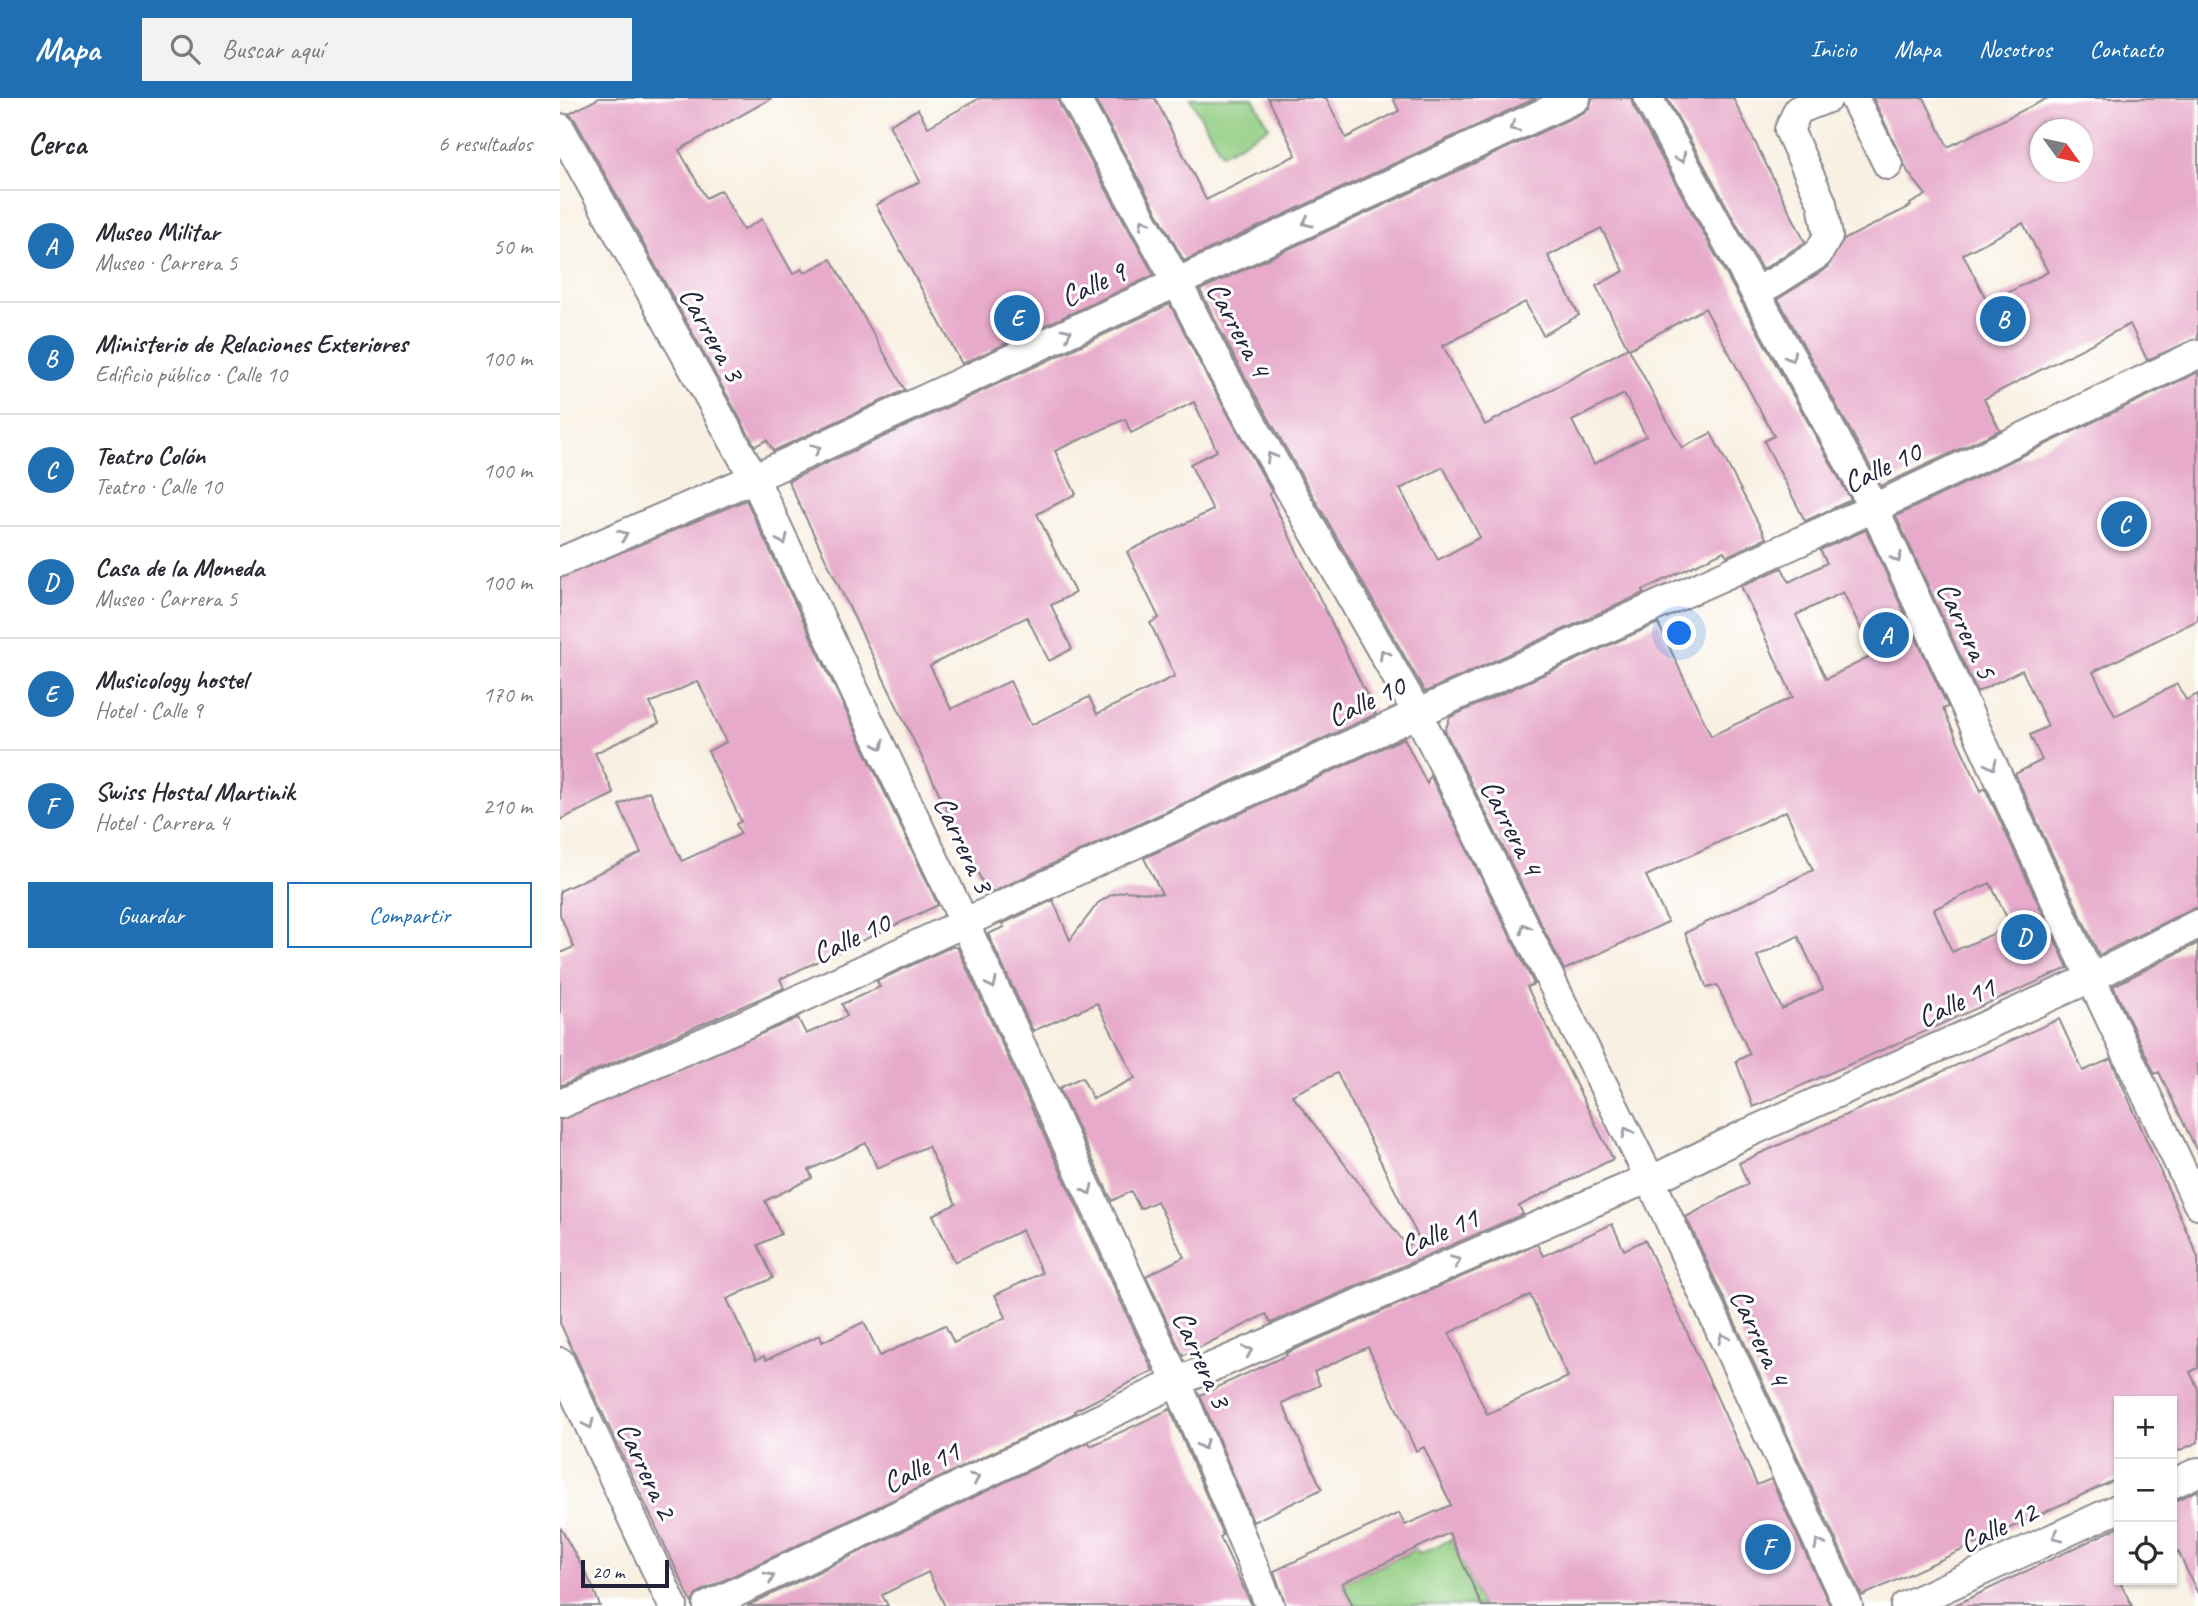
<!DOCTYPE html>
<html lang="es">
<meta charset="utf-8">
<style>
:root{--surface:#fff;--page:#f2f2f3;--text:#2b2b33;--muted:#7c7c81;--line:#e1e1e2;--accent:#1f6fb2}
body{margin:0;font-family:Caveat,sans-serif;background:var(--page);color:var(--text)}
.controls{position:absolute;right:21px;bottom:21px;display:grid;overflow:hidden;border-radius:0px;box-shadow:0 2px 5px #0004}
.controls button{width:63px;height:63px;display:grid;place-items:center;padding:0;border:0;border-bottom:2px solid var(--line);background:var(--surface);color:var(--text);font:35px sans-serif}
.compass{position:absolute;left:1470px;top:21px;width:63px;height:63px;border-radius:50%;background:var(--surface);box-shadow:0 2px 5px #0004;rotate:123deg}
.scale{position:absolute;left:21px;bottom:18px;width:88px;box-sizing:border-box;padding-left:7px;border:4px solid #22223b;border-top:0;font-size:19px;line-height:24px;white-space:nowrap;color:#22223b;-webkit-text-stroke:5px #fff;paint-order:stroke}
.you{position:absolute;left:1120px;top:536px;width:24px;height:24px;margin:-18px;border:5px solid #fff;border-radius:50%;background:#1a73e8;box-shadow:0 0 0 10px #1a73e833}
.badge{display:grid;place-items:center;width:46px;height:46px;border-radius:50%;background:var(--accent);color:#fff;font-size:23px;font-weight:700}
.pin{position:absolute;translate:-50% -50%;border:4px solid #fff;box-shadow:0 2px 7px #0006}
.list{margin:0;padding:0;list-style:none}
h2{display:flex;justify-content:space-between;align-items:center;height:91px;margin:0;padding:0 28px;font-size:30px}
h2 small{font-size:23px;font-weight:400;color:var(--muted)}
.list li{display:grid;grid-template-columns:46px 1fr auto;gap:21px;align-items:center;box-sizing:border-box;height:112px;padding:0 28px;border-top:2px solid var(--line)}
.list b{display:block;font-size:26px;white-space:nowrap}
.list p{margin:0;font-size:23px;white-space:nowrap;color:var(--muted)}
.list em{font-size:23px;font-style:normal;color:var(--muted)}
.actions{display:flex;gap:14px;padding:21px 28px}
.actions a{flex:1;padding:16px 0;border:2px solid var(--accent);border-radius:0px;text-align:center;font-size:24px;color:var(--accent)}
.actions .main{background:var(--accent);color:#fff}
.icon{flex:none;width:38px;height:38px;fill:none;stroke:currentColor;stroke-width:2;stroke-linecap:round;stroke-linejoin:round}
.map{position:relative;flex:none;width:1638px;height:1508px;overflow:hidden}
header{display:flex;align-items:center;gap:42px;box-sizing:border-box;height:98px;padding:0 35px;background:var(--accent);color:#fff}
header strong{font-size:33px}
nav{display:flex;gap:38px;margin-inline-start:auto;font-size:24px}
.search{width:490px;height:63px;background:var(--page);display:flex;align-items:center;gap:18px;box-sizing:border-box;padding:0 24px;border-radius:0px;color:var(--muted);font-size:26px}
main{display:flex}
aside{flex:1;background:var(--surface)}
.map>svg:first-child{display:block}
</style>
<header>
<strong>Mapa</strong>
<div class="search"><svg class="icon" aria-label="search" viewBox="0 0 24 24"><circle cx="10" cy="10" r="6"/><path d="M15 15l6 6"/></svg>Buscar aquí</div>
<nav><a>Inicio</a><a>Mapa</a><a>Nosotros</a><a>Contacto</a></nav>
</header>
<main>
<aside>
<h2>Cerca<small>6 resultados</small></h2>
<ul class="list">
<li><span class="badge">A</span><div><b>Museo Militar</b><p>Museo · Carrera 5</p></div><em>50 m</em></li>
<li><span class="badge">B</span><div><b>Ministerio de Relaciones Exteriores</b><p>Edificio público · Calle 10</p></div><em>100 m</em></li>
<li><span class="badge">C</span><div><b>Teatro Colón</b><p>Teatro · Calle 10</p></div><em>100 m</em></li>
<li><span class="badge">D</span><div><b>Casa de la Moneda</b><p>Museo · Carrera 5</p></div><em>100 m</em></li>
<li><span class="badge">E</span><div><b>Musicology hostel</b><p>Hotel · Calle 9</p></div><em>170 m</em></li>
<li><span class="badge">F</span><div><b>Swiss Hostal Martinik</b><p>Hotel · Carrera 4</p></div><em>210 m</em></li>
</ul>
<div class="actions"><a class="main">Guardar</a><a>Compartir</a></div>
</aside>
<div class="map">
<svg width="1638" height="1508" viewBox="0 0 1638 1508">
<rect width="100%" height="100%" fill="#fff"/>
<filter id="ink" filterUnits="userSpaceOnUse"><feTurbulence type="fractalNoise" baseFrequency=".0143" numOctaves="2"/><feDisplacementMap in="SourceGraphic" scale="14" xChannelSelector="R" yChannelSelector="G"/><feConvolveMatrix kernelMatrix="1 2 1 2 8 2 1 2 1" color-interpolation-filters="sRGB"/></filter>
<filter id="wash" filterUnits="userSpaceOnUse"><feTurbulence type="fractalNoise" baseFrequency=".00686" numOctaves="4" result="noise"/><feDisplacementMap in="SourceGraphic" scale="28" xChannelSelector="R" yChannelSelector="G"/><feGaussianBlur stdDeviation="1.57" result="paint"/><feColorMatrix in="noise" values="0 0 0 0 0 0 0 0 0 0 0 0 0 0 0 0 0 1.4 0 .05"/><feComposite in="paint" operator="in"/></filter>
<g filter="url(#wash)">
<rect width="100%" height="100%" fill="#f8f0e2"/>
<g fill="#93ce83" stroke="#5a785f" stroke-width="2">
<polygon points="630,0 693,0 709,29 662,56"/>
<polygon points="892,1441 922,1508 793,1508 782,1485 856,1451 859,1456"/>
</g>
<g id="blocks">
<g fill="#e7aaca" fill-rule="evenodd">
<polygon points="39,0 212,0 119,52 146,100 161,92 183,132 202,121 233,176 242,171 244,175 271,161 345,292 213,353 207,342 195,348 15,22 9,16"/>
<polygon points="420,0 498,0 500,8 594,177 402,266 316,107 360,83 329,27 358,11 368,29"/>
<polygon points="534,0 595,0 646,102 736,57 708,0 766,0 786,40 839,13 833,0 976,0 624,163"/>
<path d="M1032 0H1071L1073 8 1291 402 1245 423 1204 343 1214 338 1145 210 1069 251 1122 350 1151 335 1206 440 1167 458 1164 453 1083 492 1084 495 865 594 676 263 640 192 1023 15 1030 9ZM1041 130 1064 173 1036 188 1068 250 925 327 883 248 965 204 983 237 1019 217 988 158ZM1064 296 1086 338 1034 366 1012 323ZM883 369 920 439 878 462 840 391Z"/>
<polygon points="1107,0 1173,0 1245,144 1202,172"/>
<path d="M1313 0H1364L1388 49 1488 0H1638V240L1587 262 1570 226 1424 301 1440 332 1321 388 1218 201 1267 170 1283 142 1351 108 1350 106 1366 97 1348 74ZM1480 32H1522V74H1480ZM1463 125 1488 174 1428 205 1403 156Z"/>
<path d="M610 206 647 279 712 394 709 396 816 616 428 796 228 383ZM634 304 657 353 630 366 653 412 567 454 599 520 590 525 615 578 537 616 529 599 471 627 450 583 391 611 370 568 404 550 467 519 489 563 512 551 491 507 515 495 477 416 516 396 495 353 565 321 571 335Z"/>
<polygon points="1638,274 1638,522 1533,574 1555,618 1617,586 1626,602 1638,596 1638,809 1631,811 1539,857 1455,676 1482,662 1470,637 1488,628 1462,572 1417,594 1336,418"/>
<polygon points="186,402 378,807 220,881 224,890 0,988 0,855 14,849 0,817 0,793 81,755 59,707 89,693 122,763 181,736 176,726 181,723 148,653 166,644 138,583 90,605 99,625 35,655 54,696 0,722 0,480"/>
<path d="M1306 432 1388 609 1383 611 1421 693 1425 690 1508 870 1193 1009 1176 963 1190 956 1157 887 1147 890 1125 835 1253 772 1226 713 1086 778 1108 824 1004 872 885 633 890 619 1098 525 1151 638 1233 599 1181 488 1222 470 1229 484 1267 465 1260 452ZM1283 494 1314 557 1266 581 1236 517ZM1430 785 1451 828 1392 854 1374 811ZM1238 838 1263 891 1222 911 1197 858Z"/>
<path d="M844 640 867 686 870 677 974 886 967 889 1053 1061 959 1108 963 1116 711 1225 706 1216 623 1258 586 1178 624 1159 597 1103 580 1111 571 1093 552 1103 499 990 522 979 533 1001 575 980 537 905 473 933 428 836 444 829 442 826 493 802 510 842 538 805 551 797 565 793 602 796 584 760ZM777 975 859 1141 847 1148 732 997Z"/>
<polygon points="1638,845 1638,1055 1599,974 1595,976 1553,888"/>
<path d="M391 849H397L593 1273 514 1313 515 1315 141 1493 135 1498 132 1505 0 1225V1022L238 920 246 936 287 918 282 906 320 889 317 883ZM306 1045 317 1070 368 1048 396 1106 373 1117 395 1164 462 1132 482 1175 435 1197 446 1219 394 1245 385 1227 320 1258 304 1224 262 1244 260 1237 206 1262 204 1258 196 1262 167 1201 213 1180 198 1147 221 1136 205 1103 252 1080 249 1072Z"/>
<polygon points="1499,921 1523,973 1551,961 1638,1159 1638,1270 1630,1274 1638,1291 1638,1344 1612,1356 1612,1303 1559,1303 1559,1380 1302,1498 1126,1119 1188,1086 1179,1065"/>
<path d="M1052 1126 1064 1152 1085 1142 1197 1387 1211 1381 1270 1508H922L889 1435 782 1485 793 1508H726L714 1473 839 1415 845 1427 891 1407 864 1349 856 1353 808 1249 754 1274 760 1287 722 1305 762 1391 693 1424 640 1297 727 1257 726 1255 977 1146 983 1158ZM970 1197 1008 1279 927 1316 889 1235Z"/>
<polygon points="610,1311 663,1437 660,1439 692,1508 385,1508 368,1474 322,1497 328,1508 187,1508 529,1344 531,1348"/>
<polygon points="1638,1392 1638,1496 1618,1453 1612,1456 1612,1404"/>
<polygon points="0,1429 31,1485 40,1508 0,1508"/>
<polygon points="1559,1429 1559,1482 1572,1508 1393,1508"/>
</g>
</g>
</g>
<g filter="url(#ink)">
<use href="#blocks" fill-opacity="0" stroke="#8d898e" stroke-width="2"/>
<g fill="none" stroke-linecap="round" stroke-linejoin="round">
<defs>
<g id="minor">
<polyline points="515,0 617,184 661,271 858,616 1090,1081 1288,1508"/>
<polyline points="1088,0 1314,410 1531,880 1638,1106"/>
<polyline points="1294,0 1328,67"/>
<polyline points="0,30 194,380 404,824 617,1284 710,1508"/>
<polyline points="1195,194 1216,183 1258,156 1268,138 1262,105 1229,32 1238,12 1268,0"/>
<polyline points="0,464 194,380 1016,0"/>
<polyline points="0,1006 183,927 865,612 1314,410 1638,256"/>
<polyline points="0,1264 113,1508"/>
<polyline points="1612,1386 1638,1374"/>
<polyline points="148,1508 617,1284 1073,1087 1100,1078 1186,1036 1531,880 1638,826"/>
<polyline points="1345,1508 1559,1410"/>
</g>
</defs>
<use href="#minor" stroke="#8d898e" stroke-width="32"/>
<use href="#minor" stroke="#fff" stroke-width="28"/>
</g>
<defs><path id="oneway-chevron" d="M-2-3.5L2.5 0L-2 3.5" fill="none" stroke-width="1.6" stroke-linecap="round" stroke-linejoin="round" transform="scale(1.75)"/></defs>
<g stroke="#9c9ca7">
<use href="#oneway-chevron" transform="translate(954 29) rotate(155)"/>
<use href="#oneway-chevron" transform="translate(1121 60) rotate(61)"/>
<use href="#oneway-chevron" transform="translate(747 124) rotate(155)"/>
<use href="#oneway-chevron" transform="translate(584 125) rotate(-119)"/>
<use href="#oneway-chevron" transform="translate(507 235) rotate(-25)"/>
<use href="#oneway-chevron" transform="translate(1231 259) rotate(61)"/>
<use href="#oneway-chevron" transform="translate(256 351) rotate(-25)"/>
<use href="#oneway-chevron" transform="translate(711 359) rotate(-120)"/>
<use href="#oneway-chevron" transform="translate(63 437) rotate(-23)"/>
<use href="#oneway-chevron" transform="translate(223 442) rotate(65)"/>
<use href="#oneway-chevron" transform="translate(1337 460) rotate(65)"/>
<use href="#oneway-chevron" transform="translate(824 556) rotate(-120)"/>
<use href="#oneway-chevron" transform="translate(320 647) rotate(65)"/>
<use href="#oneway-chevron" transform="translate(1432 667) rotate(65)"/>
<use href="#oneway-chevron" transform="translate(965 830) rotate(-117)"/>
<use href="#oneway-chevron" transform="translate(432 886) rotate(65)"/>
<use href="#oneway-chevron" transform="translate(1067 1034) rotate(-117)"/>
<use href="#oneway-chevron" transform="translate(528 1092) rotate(65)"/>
<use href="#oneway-chevron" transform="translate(896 1163) rotate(-23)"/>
<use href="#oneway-chevron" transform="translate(1163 1240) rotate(-115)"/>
<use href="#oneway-chevron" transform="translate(688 1253) rotate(-23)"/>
<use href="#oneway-chevron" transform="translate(29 1326) rotate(65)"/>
<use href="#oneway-chevron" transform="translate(643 1347) rotate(67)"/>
<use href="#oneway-chevron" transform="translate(415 1380) rotate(-26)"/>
<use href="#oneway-chevron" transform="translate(1497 1438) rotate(155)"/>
<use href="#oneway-chevron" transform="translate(1259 1446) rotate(-115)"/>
<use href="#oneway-chevron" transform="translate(210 1479) rotate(-26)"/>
</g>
</g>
<g text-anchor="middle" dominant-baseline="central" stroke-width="6" stroke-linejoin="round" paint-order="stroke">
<g font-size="30" fill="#22223b" stroke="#fff">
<text transform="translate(533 186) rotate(-25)">Calle 9</text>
<text transform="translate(679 231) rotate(62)">Carrera 4</text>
<text transform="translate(152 236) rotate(61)">Carrera 3</text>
<text transform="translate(1322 369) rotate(-25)">Calle 10</text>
<text transform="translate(1407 532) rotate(65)">Carrera 5</text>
<text transform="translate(806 603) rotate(-25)">Calle 10</text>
<text transform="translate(952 729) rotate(63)">Carrera 4</text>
<text transform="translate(404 746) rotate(65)">Carrera 3</text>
<text transform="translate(291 840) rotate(-25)">Calle 10</text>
<text transform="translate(1396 904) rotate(-24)">Calle 11</text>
<text transform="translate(879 1134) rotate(-23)">Calle 11</text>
<text transform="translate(1200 1239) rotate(65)">Carrera 4</text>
<text transform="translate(642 1261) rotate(66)">Carrera 3</text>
<text transform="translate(361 1369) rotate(-26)">Calle 11</text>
<text transform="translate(87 1372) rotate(65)">Carrera 2</text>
<text transform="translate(1438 1429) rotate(-25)">Calle 12</text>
</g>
</g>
</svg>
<div class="controls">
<button>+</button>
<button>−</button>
<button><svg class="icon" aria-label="locate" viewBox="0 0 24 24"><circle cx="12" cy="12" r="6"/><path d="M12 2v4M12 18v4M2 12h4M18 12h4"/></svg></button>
</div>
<svg class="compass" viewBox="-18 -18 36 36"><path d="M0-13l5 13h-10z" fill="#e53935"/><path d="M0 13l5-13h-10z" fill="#7c7c81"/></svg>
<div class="scale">20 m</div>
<div class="you"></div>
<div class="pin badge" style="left:1326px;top:537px">A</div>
<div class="pin badge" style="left:1443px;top:221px">B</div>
<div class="pin badge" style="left:1564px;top:426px">C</div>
<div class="pin badge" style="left:1464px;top:839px">D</div>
<div class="pin badge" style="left:457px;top:220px">E</div>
<div class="pin badge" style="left:1208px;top:1449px">F</div>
</div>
</main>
